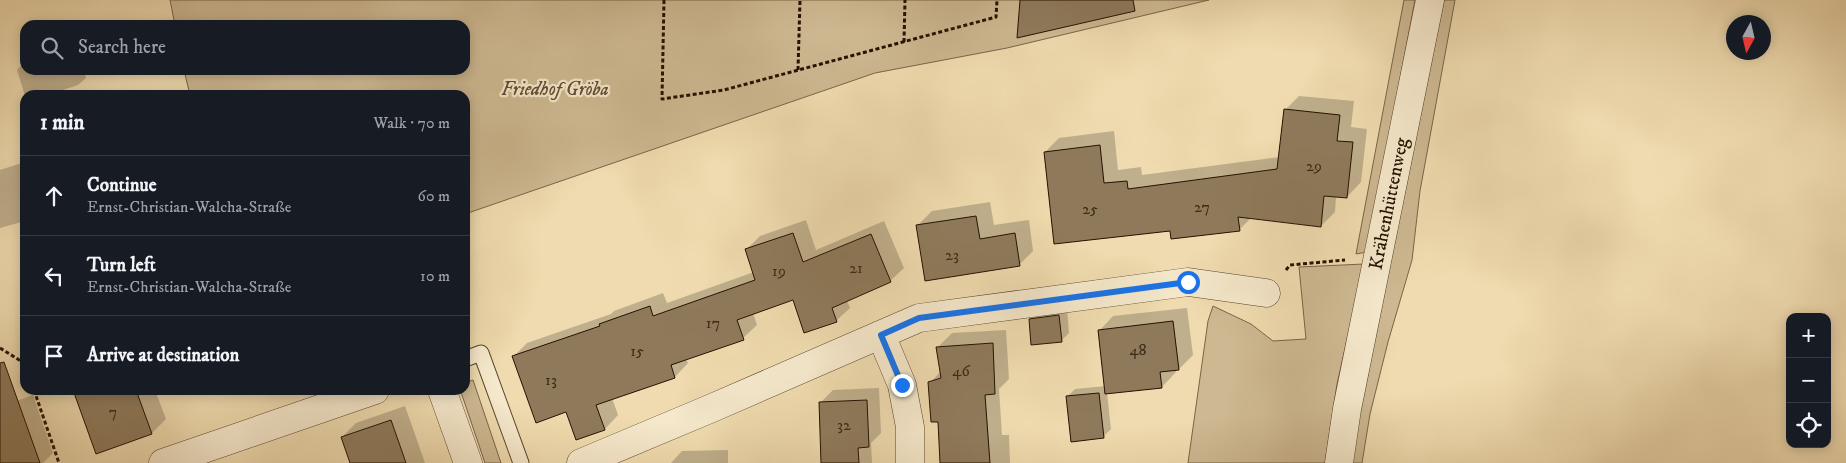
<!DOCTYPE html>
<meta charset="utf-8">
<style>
:root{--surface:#171b24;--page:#242831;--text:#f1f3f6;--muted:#9ea1a6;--line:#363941}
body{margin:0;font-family:"IM FELL DW Pica",serif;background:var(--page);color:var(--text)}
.controls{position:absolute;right:15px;bottom:15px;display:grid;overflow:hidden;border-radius:10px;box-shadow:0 2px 12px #0003}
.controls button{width:45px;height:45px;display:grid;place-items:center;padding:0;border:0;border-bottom:1px solid var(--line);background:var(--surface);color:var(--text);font:25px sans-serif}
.compass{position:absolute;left:1726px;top:15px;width:45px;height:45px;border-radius:50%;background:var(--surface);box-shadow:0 2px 12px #0003;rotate:188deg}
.stop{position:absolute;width:15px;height:15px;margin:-11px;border:4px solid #1a73e8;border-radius:50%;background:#fff}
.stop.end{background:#1a73e8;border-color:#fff;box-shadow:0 1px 5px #0008}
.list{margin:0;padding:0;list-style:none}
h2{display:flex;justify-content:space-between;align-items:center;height:65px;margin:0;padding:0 20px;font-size:21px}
h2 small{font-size:16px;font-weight:400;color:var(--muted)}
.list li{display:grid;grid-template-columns:32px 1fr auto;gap:15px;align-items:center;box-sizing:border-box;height:80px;padding:0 20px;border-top:1px solid var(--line)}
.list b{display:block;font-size:19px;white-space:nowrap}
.list p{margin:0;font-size:16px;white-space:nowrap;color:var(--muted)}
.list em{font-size:16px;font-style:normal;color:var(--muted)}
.icon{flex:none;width:28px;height:28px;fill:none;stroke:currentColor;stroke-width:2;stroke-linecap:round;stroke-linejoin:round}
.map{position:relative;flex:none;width:1846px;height:463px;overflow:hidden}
.search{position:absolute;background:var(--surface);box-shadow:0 2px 12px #0003;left:20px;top:20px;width:450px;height:55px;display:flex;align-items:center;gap:12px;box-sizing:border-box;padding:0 18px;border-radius:15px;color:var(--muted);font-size:19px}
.panel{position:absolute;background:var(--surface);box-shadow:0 2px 12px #0003;left:20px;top:90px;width:450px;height:305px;border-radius:15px}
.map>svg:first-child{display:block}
</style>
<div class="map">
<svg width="1846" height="463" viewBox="0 0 1846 463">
<rect width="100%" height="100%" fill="#efdbaf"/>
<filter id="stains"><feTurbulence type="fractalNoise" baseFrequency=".004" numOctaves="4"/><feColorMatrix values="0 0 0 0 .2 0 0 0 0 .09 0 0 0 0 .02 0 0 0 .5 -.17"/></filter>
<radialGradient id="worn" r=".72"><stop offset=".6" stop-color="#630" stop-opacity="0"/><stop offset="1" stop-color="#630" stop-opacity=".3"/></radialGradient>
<g fill="#cdb891" stroke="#796448">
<polygon points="170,0 1209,0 1007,48 875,73 465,214 465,95 190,95 184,70 465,70 465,25 175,25"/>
<polygon points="1404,0 1415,0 1367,252 1356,254"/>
<polygon points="1444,0 1455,0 1420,191 1412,260 1388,342 1370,414 1362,463 1352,463 1360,413"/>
<polygon points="1364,264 1337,384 1325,463 1188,463 1208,321 1213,306 1251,324 1273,341 1306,339 1299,267"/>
<polygon points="473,380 501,463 485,463 463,398 460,390 465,390 465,383"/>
</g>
<g fill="#0003">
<polygon points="24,62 25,70 84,70 86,78 78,85 48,95 25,96 17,70"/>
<polygon points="1299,96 1354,101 1351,127 1367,129 1361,182 1347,197 1336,196 1335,212 1321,226 1251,218 1239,230 1171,230 1045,152 1059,138 1114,131 1118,170 1141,167 1142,175 1280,157 1285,110"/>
<polygon points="25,162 25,221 0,228 0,170"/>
<polygon points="990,202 994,225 1029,220 1033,251 1019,265 918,225 932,211"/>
<polygon points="806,220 816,250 884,221 904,268 890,281 847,300 850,308 836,321 793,299 753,313 757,325 743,338 686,359 688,363 675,377 612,398 618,415 605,429 576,439 567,411 514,356 527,343 611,314 614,311 663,293 667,303 754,272 746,250 760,236"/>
<polygon points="1067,308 1069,333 1061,341 1030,320 1038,312"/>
<polygon points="1187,308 1193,355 1179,369 1175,369 1176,372 1162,387 1107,393 1111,429 1103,437 1068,396 1075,389 1106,386 1099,331 1113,316"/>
<polygon points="1006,330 1009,379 999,389 1002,435 1009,435 1010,463 942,463 940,420 930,383 941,371 938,347 952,333"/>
<polygon points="879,388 881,433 871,443 872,463 821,463 820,451 822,448 820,403 833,390"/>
<polygon points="75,390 155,390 166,419 152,433"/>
<polygon points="33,395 53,453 43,463 0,463 0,407"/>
<polygon points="405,406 425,463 351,463 342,437 356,423"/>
<polygon points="728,450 728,463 671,463 682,451"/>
</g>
<g fill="#8e7a5b" stroke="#251000">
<polygon points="1020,0 1133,0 1135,11 1017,38"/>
<polygon points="1284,109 1340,115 1337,141 1353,142 1347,198 1324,196 1321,227 1238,217 1240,231 1171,239 1170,231 1054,244 1044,152 1100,145 1104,183 1127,181 1128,189 1277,169"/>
<polygon points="976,216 980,239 1015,233 1020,266 925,281 916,225"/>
<polygon points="793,233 803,262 871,234 891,282 832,308 837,322 804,333 793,300 737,320 744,340 671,365 675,378 596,405 605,430 576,440 566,412 536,423 512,356 600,326 599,324 650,306 653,316 755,280 745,249"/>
<polygon points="1059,315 1062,342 1031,345 1029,319"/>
<polygon points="1173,321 1179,370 1160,372 1162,388 1105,394 1098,330"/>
<polygon points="993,343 995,394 985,395 990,463 940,463 938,422 931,422 928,382 941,378 936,347"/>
<polygon points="4,362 40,463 0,463 0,363"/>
<polygon points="73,390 136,390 152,434 96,454"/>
<polygon points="1099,393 1104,438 1071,442 1066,396"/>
<polygon points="867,400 869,447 858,448 859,463 821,463 819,402"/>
<polygon points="391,420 406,463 350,463 341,437"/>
</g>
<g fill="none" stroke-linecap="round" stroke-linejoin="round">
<defs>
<polyline id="service" points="465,359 481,353 521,463"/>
<g id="minor">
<polyline points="881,335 902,385 910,427 910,463"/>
<polyline points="442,390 468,463"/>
<polyline points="163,463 375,390"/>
<polyline points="581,463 712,408 919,318 1188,282 1266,293"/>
<path id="s1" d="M1339 463 1347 409 1430 0"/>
</g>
</defs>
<use href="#service" stroke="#58432c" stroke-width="17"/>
<use href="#minor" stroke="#58432c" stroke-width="29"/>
<g stroke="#251000" stroke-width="3" stroke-dasharray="4 2.5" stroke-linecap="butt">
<polyline points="664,0 662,99 724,90 996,17 997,0"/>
<polyline points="904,42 905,0"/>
<polyline points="798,70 800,0"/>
<polyline points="1286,270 1290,265 1345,260"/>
<polyline points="0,348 24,363 25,365"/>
<polyline points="34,390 59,463"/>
</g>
<use href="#service" stroke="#f5e8cb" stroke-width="15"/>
<use href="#minor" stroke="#f5e8cb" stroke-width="28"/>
</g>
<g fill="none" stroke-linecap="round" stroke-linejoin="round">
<polyline stroke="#1a73e8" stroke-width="6" points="902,385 881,335 919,318 1188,282"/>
</g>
<g text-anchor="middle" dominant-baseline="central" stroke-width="4.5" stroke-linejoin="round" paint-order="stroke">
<g font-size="16" fill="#3f2a17">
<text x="1314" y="166">29</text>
<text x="1202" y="207">27</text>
<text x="1090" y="209">25</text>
<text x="952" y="255">23</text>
<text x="856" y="268">21</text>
<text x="779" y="271">19</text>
<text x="713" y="323">17</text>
<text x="1138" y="350">48</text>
<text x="637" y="351">15</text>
<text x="961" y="371">46</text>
<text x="551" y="380">13</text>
<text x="113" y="412">7</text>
<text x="844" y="425">32</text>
</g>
<g font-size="19" font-style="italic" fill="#604b33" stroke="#f5e8cb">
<text x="555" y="89">Friedhof Gröba</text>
</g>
<g font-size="19" fill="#251000" stroke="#f5e8cb">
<text stroke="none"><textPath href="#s1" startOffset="264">Krähenhüttenweg</textPath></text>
</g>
</g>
<rect width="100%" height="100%" filter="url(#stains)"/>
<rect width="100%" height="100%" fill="url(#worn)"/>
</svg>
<div class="controls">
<button>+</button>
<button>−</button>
<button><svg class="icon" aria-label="locate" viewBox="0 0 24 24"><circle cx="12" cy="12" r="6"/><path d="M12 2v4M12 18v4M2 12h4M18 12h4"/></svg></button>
</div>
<svg class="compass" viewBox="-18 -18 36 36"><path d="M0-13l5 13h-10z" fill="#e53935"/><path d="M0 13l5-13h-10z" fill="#9ea1a6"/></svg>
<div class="stop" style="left:1188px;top:282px"></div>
<div class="stop end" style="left:902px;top:385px"></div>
<div class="search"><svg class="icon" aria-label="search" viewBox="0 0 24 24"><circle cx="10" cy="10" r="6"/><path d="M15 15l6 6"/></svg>Search here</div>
<section class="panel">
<h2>1 min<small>Walk · 70 m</small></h2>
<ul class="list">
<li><svg class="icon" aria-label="ahead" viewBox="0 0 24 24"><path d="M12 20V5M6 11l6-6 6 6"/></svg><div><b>Continue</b><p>Ernst-Christian-Walcha-Straße</p></div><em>60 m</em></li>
<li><svg class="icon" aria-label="left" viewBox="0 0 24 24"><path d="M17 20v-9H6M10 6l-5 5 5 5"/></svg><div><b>Turn left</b><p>Ernst-Christian-Walcha-Straße</p></div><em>10 m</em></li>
<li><svg class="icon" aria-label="arrive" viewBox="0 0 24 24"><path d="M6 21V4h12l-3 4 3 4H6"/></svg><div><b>Arrive at destination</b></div></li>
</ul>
</section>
</div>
